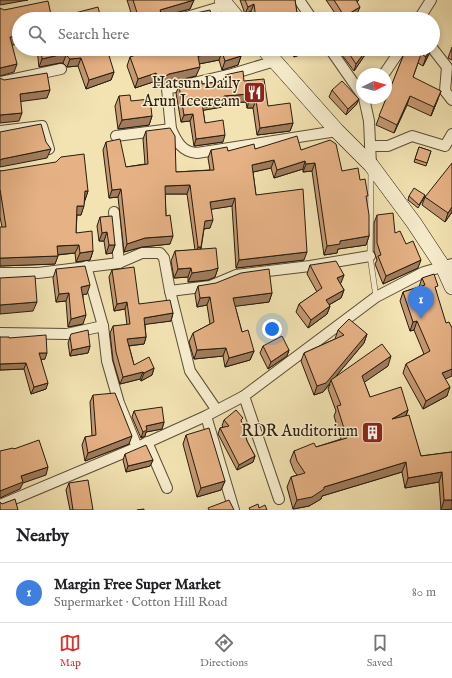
<!DOCTYPE html>
<meta charset="utf-8">
<style>
:root{--surface:#fff;--page:#f2f2f2;--text:#202124;--muted:#757577;--line:#e0e0e0;--accent:#d93025}
body{margin:0;font-family:"IM FELL English",serif;background:var(--page);color:var(--text)}
.compass{position:absolute;left:356px;top:68px;width:36px;height:36px;border-radius:50%;background:var(--surface);box-shadow:0 2px 6px #0003;rotate:84deg}
.you{position:absolute;left:272px;top:329px;width:14px;height:14px;margin:-10px;border:3px solid #fff;border-radius:50%;background:#1a73e8;box-shadow:0 0 0 6px #1a73e833}
.badge{display:grid;place-items:center;width:26px;height:26px;border-radius:50%;background:var(--accent);color:#fff;font-size:13px;font-weight:700}
.pin{position:absolute;translate:-50% -33px;filter:drop-shadow(0 1px 2px #0008)}
.pin::after{content:'';position:absolute;top:21px;width:14px;height:12px;background:inherit;clip-path:polygon(0 0,100% 0,50% 100%)}
.list{margin:0;padding:0;list-style:none}
h2{display:flex;justify-content:space-between;align-items:center;height:52px;margin:0;padding:0 16px;font-size:17px}
h2 small{font-size:13px;font-weight:400;color:var(--muted)}
.list li{display:grid;grid-template-columns:26px 1fr auto;gap:12px;align-items:center;box-sizing:border-box;height:60px;padding:0 16px;border-top:1px solid var(--line)}
.list b{display:block;font-size:15px;white-space:nowrap}
.list p{margin:0;font-size:13px;white-space:nowrap;color:var(--muted)}
.list em{font-size:13px;font-style:normal;color:var(--muted)}
.icon{flex:none;width:22px;height:22px;fill:none;stroke:currentColor;stroke-width:2;stroke-linecap:round;stroke-linejoin:round}
.map{position:relative;flex:none;width:452px;height:510px;overflow:hidden}
.search{position:absolute;background:var(--surface);box-shadow:0 2px 6px #0003;left:12px;right:12px;top:12px;height:44px;display:flex;align-items:center;gap:10px;box-sizing:border-box;padding:0 14px;border-radius:22px;color:var(--muted);font-size:15px}
.sheet{height:112px;background:var(--surface)}
nav{display:flex;justify-content:space-around;align-items:center;box-sizing:border-box;height:56px;border-top:1px solid var(--line);background:var(--surface);font-size:11px;color:var(--muted)}
nav a{display:grid;justify-items:center;gap:2px}
nav .on{color:var(--accent)}
.map>svg:first-child{display:block}
</style>
<div class="map">
<svg width="452" height="510" viewBox="0 0 452 510">
<rect width="100%" height="100%" fill="#f3e3b3"/>
<filter id="stains"><feTurbulence type="fractalNoise" baseFrequency=".005" numOctaves="4"/><feColorMatrix values="0 0 0 0 .2 0 0 0 0 .09 0 0 0 0 .02 0 0 0 .5 -.17"/></filter>
<radialGradient id="worn" r=".72"><stop offset=".6" stop-color="#630" stop-opacity="0"/><stop offset="1" stop-color="#630" stop-opacity=".3"/></radialGradient>
<g fill="none" stroke-linecap="round" stroke-linejoin="round">
<defs>
<polyline id="lane" points="371,172 370,256 376,297"/>
<g id="street">
<polyline points="299,0 312,19"/>
<polyline points="180,19 227,5"/>
<polyline points="419,19 431,0"/>
<polyline points="330,49 362,95"/>
<polyline points="433,49 447,67 445,91 452,100"/>
<polyline points="384,74 401,49"/>
<polyline points="0,82 61,69"/>
<polyline points="364,98 369,121 371,165"/>
<polyline points="171,129 167,89 232,74 275,61"/>
<polyline points="0,131 42,126 49,149"/>
<path d="M116 136 171 129C177 142 182 152 197 153L337 131"/>
<polyline points="370,146 388,146 412,136 445,146 452,134"/>
<polyline points="114,212 119,263"/>
<polyline points="86,266 103,326 107,361 119,403 137,447"/>
<polyline points="0,273 38,273 119,263 142,253 160,253 164,258 170,291 190,371 216,409"/>
<polyline points="170,291 210,286 236,275 310,266 370,256"/>
<polyline points="0,333 67,334 103,326"/>
<polyline points="244,396 279,499"/>
<polyline points="206,416 234,510"/>
<polyline points="147,442 167,488"/>
<polyline points="0,505 133,449 206,416 244,396 376,297 424,272 452,264"/>
</g>
<g id="secondary">
<polyline points="222,0 238,19"/>
<polyline points="264,49 337,131 371,165 414,223 443,267 452,287"/>
</g>
</defs>
<use href="#lane" stroke="#5a4e36" stroke-width="6"/>
<use href="#street" stroke="#5a4e36" stroke-width="12"/>
<use href="#secondary" stroke="#271c0d" stroke-width="16"/>
<use href="#lane" stroke="#f7edce" stroke-width="5"/>
<use href="#street" stroke="#f7edce" stroke-width="10"/>
<use href="#secondary" stroke="#f7edce" stroke-width="15"/>
</g>
<g fill="#c59872" stroke="#271c0d">
<polygon points="127,0 194,0 190,9 160,17 159,19 133,19"/>
<polygon points="240,0 295,0 298,19 252,19 251,11 245,14"/>
<polygon points="326,0 359,0 357,2 357,14 354,16 358,19 339,19"/>
<polygon points="196,13 212,19 194,19"/>
<polygon points="452,47 452,60 448,58"/>
<polygon points="37,49 78,49 114,72 111,80 86,89 78,66 67,67 63,63 60,63 39,67"/>
<polygon points="239,49 241,56 238,65 222,70 219,60 199,64 196,76 166,83 155,89 153,82 135,88 127,66 130,57"/>
<polygon points="290,49 310,49 302,54 294,57"/>
<polygon points="345,49 369,49 354,71 342,55"/>
<polygon points="406,49 431,49 429,54 423,66 418,63 413,77 438,99 431,116 407,105 394,133 376,125"/>
<polygon points="225,75 244,81 268,106 293,123 290,131 257,135 253,108 247,108 246,102 223,103 222,107 203,110 205,123 223,142 194,146 190,121 181,122 176,93 179,86 202,84 223,81"/>
<polygon points="332,90 359,99 356,105 346,115 329,97"/>
<polygon points="119,96 131,101 152,116 149,125 118,129 115,106"/>
<polygon points="146,131 176,172 210,170 208,158 211,150 228,151 255,149 301,150 360,180 366,200 369,236 366,245 338,249 337,253 324,255 312,171 303,172 303,169 274,178 271,168 253,172 256,195 304,260 236,268 232,206 211,209 210,228 204,229 201,249 218,268 215,277 208,280 188,282 188,277 174,278 171,261 175,251 195,250 187,194 165,194 166,216 170,244 142,247 124,252 118,197 109,198 103,150 106,142 126,167 145,164 143,139"/>
<polygon points="419,147 431,151 426,166 414,162"/>
<polygon points="0,170 1,171 88,191 85,200 81,215 77,215 76,233 93,251 90,260 76,262 75,253 58,255 55,264 0,266 2,227 0,217"/>
<polygon points="425,195 424,198 418,208 408,200 409,196"/>
<polygon points="425,197 452,212 445,222 422,205"/>
<polygon points="377,215 406,244 418,268 383,284 375,264 377,260 374,251 374,223"/>
<polygon points="100,217 115,245 112,253 106,254 104,241 99,241 97,226"/>
<polygon points="310,265 344,275 340,283 344,290 341,298 329,305 330,306 327,314 308,328 296,312 299,304 317,292 307,274"/>
<polygon points="56,269 87,294 83,294 83,324 68,327 66,301 56,302 53,278"/>
<polygon points="112,270 139,304 173,313 171,321 145,324 146,337 144,344 129,346 134,365 154,368 152,375 141,381 140,379 120,384 113,360 110,333 113,326 127,325 125,309 114,311 109,277"/>
<polygon points="422,278 436,290 447,396 423,409 403,373 406,364 424,354 414,330 410,331 400,301 403,292 419,287"/>
<polygon points="198,286 272,293 269,302 235,306 242,332 254,351 250,360 225,367 223,356 194,359 189,342 193,333 210,324 207,305 197,307 195,294"/>
<polygon points="338,330 367,334 364,343 336,376 388,366 364,382 370,397 408,410 406,416 421,456 452,452 452,509 441,510 439,482 405,488 402,472 322,496 321,499 309,506 293,509 287,487 291,477 297,475 294,471 290,461 294,451 316,447 341,439 334,416 336,411 328,389 330,384 323,392 314,395 301,361 304,353 335,339"/>
<polygon points="0,337 45,359 41,359 46,389 31,394 24,369 0,370"/>
<polygon points="70,337 90,346 88,353 70,356 68,343"/>
<polygon points="263,346 289,350 287,356 268,369 260,353"/>
<polygon points="93,395 129,444 85,461 82,445 85,437 92,436 90,402"/>
<polygon points="134,411 164,422 162,429 146,432 145,436 141,438 132,417"/>
<polygon points="224,420 242,422 247,441 255,456 253,462 237,470 218,434 220,428 223,427 222,426"/>
<polygon points="186,435 225,481 221,490 197,497 183,444"/>
<polygon points="125,454 153,460 150,466 126,472 123,460"/>
<polygon points="69,483 93,510 70,510 66,490"/>
</g>
<g fill="#a07c5d" stroke="#271c0d">
<polygon points="0,0 28,0 0,5"/>
<polygon points="194,0 190,9 160,17 159,19 144,19 160,10"/>
<polygon points="254,4 251,11 245,14 248,7"/>
<polygon points="360,7 357,14 350,19 350,13"/>
<polygon points="19,36 19,44 7,46 10,37"/>
<polygon points="300,49 310,49 302,54 294,57 297,50"/>
<polygon points="367,49 369,49 354,71 356,64"/>
<polygon points="430,49 431,49 429,54 423,66 426,57"/>
<polygon points="222,52 219,60 194,65 198,56"/>
<polygon points="63,54 66,55 63,63 60,63 39,67 42,59"/>
<polygon points="241,56 238,65 222,70 225,61"/>
<polygon points="81,58 78,66 67,67 70,59"/>
<polygon points="17,64 14,72 0,76 0,68"/>
<polygon points="200,67 196,76 166,83 155,89 159,80 169,74"/>
<polygon points="114,72 111,80 86,89 89,80"/>
<polygon points="156,73 153,82 135,88 138,79"/>
<polygon points="50,90 47,98 17,102 20,94"/>
<polygon points="441,91 438,99 431,116 434,107"/>
<polygon points="249,94 246,102 223,103 222,107 200,111 202,103 224,96"/>
<polygon points="410,96 407,105 394,133 397,125"/>
<polygon points="359,99 356,105 346,115 348,109"/>
<polygon points="256,100 253,108 247,108 249,101"/>
<polygon points="22,113 19,121 0,123 0,115"/>
<polygon points="193,114 190,121 181,122 184,115"/>
<polygon points="152,116 149,125 118,129 122,120"/>
<polygon points="293,123 290,131 257,135 260,128"/>
<polygon points="225,135 223,142 194,146 196,139"/>
<polygon points="51,149 47,158 0,167 0,160 2,159"/>
<polygon points="274,160 271,168 249,173 252,165"/>
<polygon points="305,161 303,169 274,178 277,170"/>
<polygon points="315,163 312,171 303,172 306,164"/>
<polygon points="190,185 187,194 162,194 165,186"/>
<polygon points="121,189 118,197 109,198 112,190"/>
<polygon points="85,191 88,191 85,200 82,200"/>
<polygon points="235,198 232,206 207,210 210,202"/>
<polygon points="77,206 84,206 81,215 74,215"/>
<polygon points="452,207 452,212 445,222 448,213"/>
<polygon points="213,220 210,228 202,229 205,221"/>
<polygon points="107,232 104,241 99,241 102,233"/>
<polygon points="173,236 170,244 142,247 124,252 127,244 145,238"/>
<polygon points="369,236 366,245 338,249 337,253 324,255 327,246 340,241"/>
<polygon points="79,245 75,253 54,255 57,246"/>
<polygon points="109,245 115,245 112,253 106,254"/>
<polygon points="198,247 201,247 198,255 195,255"/>
<polygon points="93,251 90,260 76,262 80,253"/>
<polygon points="307,252 304,260 236,268 239,260"/>
<polygon points="58,256 55,264 0,266 0,258 3,258"/>
<polygon points="421,260 418,268 383,284 386,276"/>
<polygon points="191,268 188,277 174,278 178,269"/>
<polygon points="218,268 215,277 208,280 188,282 192,273"/>
<polygon points="344,275 341,283 334,287 337,278"/>
<polygon points="90,285 87,294 78,295 81,287"/>
<polygon points="344,290 341,298 323,308 326,300"/>
<polygon points="69,293 66,301 56,302 59,294"/>
<polygon points="272,293 269,302 230,307 233,298"/>
<polygon points="210,297 207,305 197,307 200,298"/>
<polygon points="37,302 33,311 0,314 0,305"/>
<polygon points="127,302 125,309 114,311 117,304"/>
<polygon points="330,306 327,314 308,328 311,320"/>
<polygon points="173,313 171,321 141,325 144,318"/>
<polygon points="86,315 83,324 68,327 71,319"/>
<polygon points="417,321 414,330 410,331 413,322"/>
<polygon points="367,334 364,343 332,381 331,380 330,383 323,392 314,395 317,386"/>
<polygon points="146,337 144,344 125,346 127,339"/>
<polygon points="90,346 88,353 70,356 72,350"/>
<polygon points="226,348 223,356 194,359 197,350"/>
<polygon points="289,350 287,356 268,369 271,362"/>
<polygon points="254,351 250,360 225,367 229,358"/>
<polygon points="39,353 47,353 45,359 37,360"/>
<polygon points="391,356 388,366 359,386 362,376"/>
<polygon points="26,363 24,369 0,370 0,364"/>
<polygon points="154,368 152,375 141,381 144,373"/>
<polygon points="452,369 452,376 439,382 442,373"/>
<polygon points="143,372 140,379 120,384 123,377"/>
<polygon points="48,383 46,389 31,394 34,387"/>
<polygon points="450,387 447,396 423,409 426,401"/>
<polygon points="408,410 404,420 392,419"/>
<polygon points="164,422 162,429 146,432 145,436 141,438 143,432 146,426"/>
<polygon points="132,436 129,444 85,461 88,453"/>
<polygon points="255,456 253,462 237,470 239,465"/>
<polygon points="153,460 150,466 126,472 128,466"/>
<polygon points="406,462 402,472 322,496 321,499 309,506 293,509 297,500 324,487"/>
<polygon points="48,467 46,475 23,483 20,489 0,498 0,491 21,476"/>
<polygon points="442,472 439,482 405,488 408,478"/>
<polygon points="225,481 221,490 197,497 201,488"/>
<polygon points="444,500 452,500 452,509 441,510"/>
</g>
<g fill="#e5b185" stroke="#271c0d">
<polygon points="133,0 194,0 160,10 161,13 144,19 139,19"/>
<polygon points="245,0 295,0 298,19 256,19 254,4 248,7"/>
<polygon points="334,0 356,0 360,7 350,13 358,19 346,19"/>
<polygon points="48,1 52,19 98,7 101,19 19,19 19,36 10,37 17,64 0,68 0,8 4,10"/>
<polygon points="210,10 212,19 197,19 196,13"/>
<polygon points="310,16 314,19 300,19"/>
<polygon points="41,49 78,49 85,51 90,49 107,49 114,72 89,80 81,58 70,59 66,55 63,54 42,59"/>
<polygon points="153,49 239,49 241,56 225,61 222,52 198,56 200,67 169,74 159,80 156,73 138,79 130,57"/>
<polygon points="346,49 367,49 356,64"/>
<polygon points="406,49 430,49 426,57 421,54 413,77 441,91 434,107 410,96 397,125 379,116"/>
<polygon points="243,71 244,81 264,79 268,106 290,103 293,123 260,128 256,100 249,101 249,94 224,96 224,100 202,103 205,123 223,120 225,135 196,139 193,114 184,115 179,86 202,81 202,84 226,81 225,75"/>
<polygon points="47,73 50,90 20,94 22,113 0,115 0,78 4,80"/>
<polygon points="342,81 359,99 348,109 332,90"/>
<polygon points="130,95 131,101 150,99 152,116 122,120 119,96"/>
<polygon points="41,124 46,142 51,149 2,159 0,160 0,132"/>
<polygon points="170,128 175,136 176,172 214,170 211,150 227,147 228,151 254,144 255,149 297,136 301,150 330,140 336,144 342,171 358,168 360,180 365,179 368,196 366,196 369,215 369,236 340,241 340,244 327,246 315,163 306,164 305,161 277,170 274,160 252,165 256,195 303,189 307,252 239,260 235,198 210,202 213,220 205,221 201,247 198,247 190,185 165,186 166,216 170,215 173,236 145,238 127,244 121,189 112,190 106,142 120,139 126,167 148,164 146,131"/>
<polygon points="419,147 431,151 427,163 415,159"/>
<polygon points="84,154 88,191 85,191 84,206 77,206 76,233 92,231 93,251 80,253 79,245 57,246 58,256 3,258 0,258 0,227 6,227 0,189 0,170 1,171 56,162 61,157"/>
<polygon points="452,163 452,207 448,213 425,197"/>
<polygon points="414,188 425,195 419,205 409,196"/>
<polygon points="393,213 395,233 400,231 406,244 413,241 421,260 386,276 378,256 381,255 377,243 377,215"/>
<polygon points="112,216 115,245 109,245 107,232 102,233 100,217"/>
<polygon points="216,248 218,268 212,270 192,273 191,268 178,269 175,251"/>
<polygon points="336,261 344,275 337,278 344,290 326,300 330,306 311,320 299,304 322,288 310,265 311,265"/>
<polygon points="85,266 90,285 81,287 86,315 71,319 69,293 59,294 56,269"/>
<polygon points="134,267 139,304 170,300 173,313 144,318 146,337 127,339 134,365 149,357 154,368 144,373 143,372 123,377 116,352 113,326 130,324 127,302 117,304 112,270"/>
<polygon points="269,269 272,293 233,298 242,332 248,330 254,351 229,358 226,348 197,350 193,333 214,322 210,297 200,298 198,286 216,283 241,273"/>
<polygon points="434,274 438,286 435,287 446,323 449,322 452,328 452,369 442,373 450,387 426,401 406,364 430,351 417,321 413,322 403,292 425,285 422,278"/>
<polygon points="35,276 37,302 0,305 0,278"/>
<polygon points="349,319 367,334 326,383 317,386 304,353 344,335 338,330"/>
<polygon points="88,330 90,346 72,350 70,337 71,334"/>
<polygon points="46,335 47,353 39,353 48,383 34,387 26,363 0,364 0,337 9,337 9,338"/>
<polygon points="282,336 289,350 271,362 263,346"/>
<polygon points="382,344 391,356 362,376 370,397 401,387 408,410 392,419 409,415 421,456 452,452 452,500 444,500 442,472 408,478 406,462 324,487 324,489 312,497 297,500 291,477 305,473 297,461 294,451 314,443 316,447 347,438 337,406 341,405 331,380"/>
<polygon points="115,393 132,436 88,453 85,437 96,435 93,395"/>
<polygon points="162,407 164,422 146,426 147,430 143,432 134,411"/>
<polygon points="236,410 243,418 241,420 247,441 255,456 239,465 220,428 229,426 224,420"/>
<polygon points="209,428 225,481 201,488 186,435"/>
<polygon points="39,440 48,467 21,476 23,482 0,491 0,451 13,448 14,449"/>
<polygon points="146,445 153,460 128,466 125,454"/>
<polygon points="88,480 93,510 73,510 69,483"/>
<polygon points="15,499 18,510 0,510 0,502 2,504"/>
<polygon points="229,500 234,510 209,510 208,508"/>
<polygon points="258,504 259,508 265,505 267,510 250,510 249,508"/>
<polygon points="144,509 144,510 137,510"/>
</g>
<defs>
<symbol id="restaurant-square" viewBox="-11 -11 22 22"><rect x="-9" y="-9" width="18" height="18" rx="4" fill="#8f2418" stroke="#f7edce"/><path d="M-5-6h1v4h1v-4h1v4h1v-4h1v5L-1.5 .5V6h-2V.5L-5-1ZM5-6V6H3V1.5H1.5Q1.5-4 5-6Z" fill="#fff"/></symbol>
<symbol id="building-square" viewBox="-11 -11 22 22"><rect x="-9" y="-9" width="18" height="18" rx="4" fill="#8f2418" stroke="#f7edce"/><path d="M-4-6H4V6H1V3H-1V6H-4ZM-2.5-4.3h1.7v1.8h-1.7ZM.8-4.3h1.7v1.8H.8ZM-2.5-1h1.7V.8h-1.7ZM.8-1h1.7V.8H.8Z" fill="#fff"/></symbol>
</defs>
<g fill-rule="evenodd">
<use href="#restaurant-square" x="242" y="80" width="25" height="25"/>
<use href="#building-square" x="360" y="420" width="25" height="25"/>
</g>
<g text-anchor="middle" dominant-baseline="central" stroke-width="3" stroke-linejoin="round" paint-order="stroke">
<g font-size="16" fill="#271c0d" stroke="#f7edce" text-anchor="end">
<text x="240" y="84">Hatsun Daily<tspan x="240" dy="18">Arun Icecream</tspan></text>
<text x="358" y="432">RDR Auditorium</text>
</g>
</g>
<rect width="100%" height="100%" filter="url(#stains)"/>
<rect width="100%" height="100%" fill="url(#worn)"/>
</svg>
<svg class="compass" viewBox="-18 -18 36 36"><path d="M0-13l5 13h-10z" fill="#e53935"/><path d="M0 13l5-13h-10z" fill="#757577"/></svg>
<div class="you"></div>
<div class="pin badge" style="left:421px;top:319px;background:#3f7fe0">1</div>
<div class="search"><svg class="icon" aria-label="search" viewBox="0 0 24 24"><circle cx="10" cy="10" r="6"/><path d="M15 15l6 6"/></svg>Search here</div>
</div>
<section class="sheet">
<h2>Nearby<small></small></h2>
<ul class="list">
<li><span class="badge" style="background:#3f7fe0">1</span><div><b>Margin Free Super Market</b><p>Supermarket · Cotton Hill Road</p></div><em>80 m</em></li>
</ul>
</section>
<nav>
<a class="on"><svg class="icon" aria-label="map" viewBox="0 0 24 24"><path d="M3 6l6-2 6 2 6-2v14l-6 2-6-2-6 2zM9 4v14M15 6v14"/></svg>Map</a>
<a><svg class="icon" aria-label="directions" viewBox="0 0 24 24"><path d="M12 3l9 9-9 9-9-9zM9 14v-3h6M13 9l2 2-2 2"/></svg>Directions</a>
<a><svg class="icon" aria-label="saved" viewBox="0 0 24 24"><path d="M7 4h10v16l-5-4-5 4z"/></svg>Saved</a>
</nav>
